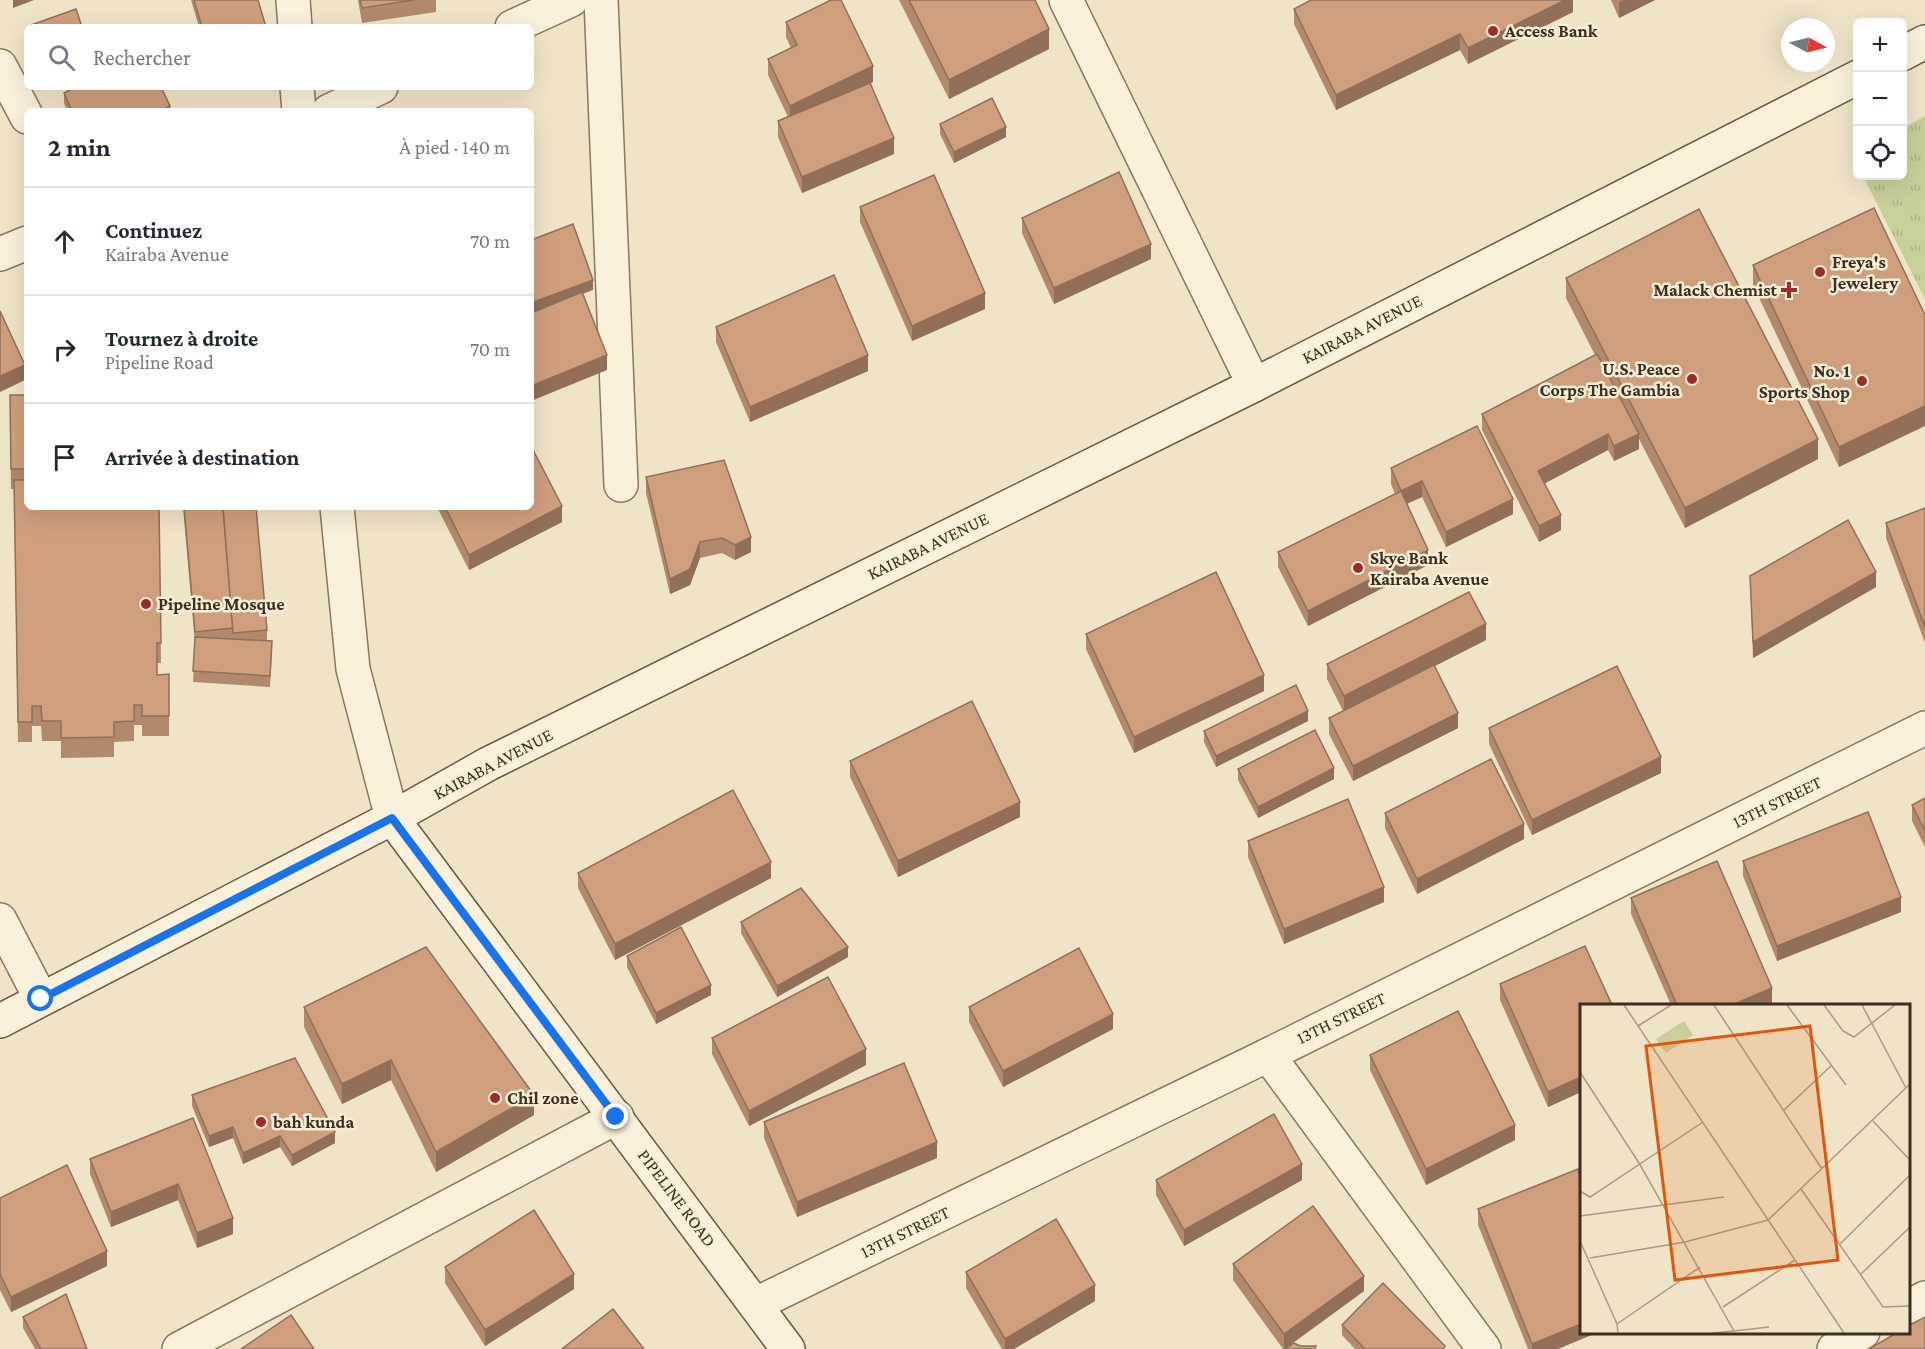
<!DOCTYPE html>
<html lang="fr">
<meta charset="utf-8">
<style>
:root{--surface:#fff;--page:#f2f2f3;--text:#1f2937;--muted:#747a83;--line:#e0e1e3}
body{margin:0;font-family:"Crimson Pro",serif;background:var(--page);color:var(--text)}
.controls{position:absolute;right:18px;top:18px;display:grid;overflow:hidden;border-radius:9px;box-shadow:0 6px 24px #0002}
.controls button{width:54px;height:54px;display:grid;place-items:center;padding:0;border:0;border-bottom:2px solid var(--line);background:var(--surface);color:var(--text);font:30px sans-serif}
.compass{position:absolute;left:1781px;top:18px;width:54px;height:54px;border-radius:50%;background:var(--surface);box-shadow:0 6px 24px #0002;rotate:97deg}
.stop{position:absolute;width:18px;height:18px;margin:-14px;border:4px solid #1a73e8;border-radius:50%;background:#fff}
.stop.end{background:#1a73e8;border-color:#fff;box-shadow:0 2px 6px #0008}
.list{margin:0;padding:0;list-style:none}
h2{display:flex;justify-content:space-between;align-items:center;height:78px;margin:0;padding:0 24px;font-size:26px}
h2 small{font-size:20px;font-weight:400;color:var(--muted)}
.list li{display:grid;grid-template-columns:39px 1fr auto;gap:18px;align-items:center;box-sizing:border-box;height:108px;padding:0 24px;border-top:2px solid var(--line)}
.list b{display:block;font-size:22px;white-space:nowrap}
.list p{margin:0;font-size:20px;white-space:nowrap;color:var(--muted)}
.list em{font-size:20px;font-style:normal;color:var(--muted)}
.icon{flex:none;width:33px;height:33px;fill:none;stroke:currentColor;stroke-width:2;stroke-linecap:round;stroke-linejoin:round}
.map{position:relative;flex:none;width:1925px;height:1349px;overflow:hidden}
.search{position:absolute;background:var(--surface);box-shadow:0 6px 24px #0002;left:24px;top:24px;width:510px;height:66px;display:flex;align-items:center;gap:15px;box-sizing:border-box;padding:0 21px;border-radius:9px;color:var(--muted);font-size:22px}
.panel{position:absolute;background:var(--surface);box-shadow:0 6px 24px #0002;left:24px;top:108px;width:510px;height:402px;border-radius:9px}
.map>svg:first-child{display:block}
</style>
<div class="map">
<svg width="1925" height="1349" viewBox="0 0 1925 1349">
<defs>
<pattern id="grass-tufts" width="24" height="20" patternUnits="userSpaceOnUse" patternTransform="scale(1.5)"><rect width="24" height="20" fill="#c9cf9b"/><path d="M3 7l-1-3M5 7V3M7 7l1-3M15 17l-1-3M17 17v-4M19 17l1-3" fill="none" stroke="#aeb285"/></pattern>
</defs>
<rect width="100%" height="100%" fill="#f0e4c8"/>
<polygon fill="url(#grass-tufts)" points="1925,116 1925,299 1863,176 1902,176 1903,128"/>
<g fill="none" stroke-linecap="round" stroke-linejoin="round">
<defs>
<g id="street">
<polyline points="293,0 295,27"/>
<polyline points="601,0 621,485"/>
<polyline points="1066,0 1254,385"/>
<polyline points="512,27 571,0"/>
<polyline points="0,66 27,117"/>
<polyline points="297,87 299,111"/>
<polyline points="329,111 381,87"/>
<polyline points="0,254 27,243"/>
<polyline points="337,507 353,669 392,818"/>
<polyline points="0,920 41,999"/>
<polyline points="1268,1055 1484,1349"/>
<polyline points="756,1304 1268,1055 1925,728"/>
<polyline points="1908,1307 1925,1298"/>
<polyline points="179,1349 617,1117"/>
<polyline points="1834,1349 1863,1332"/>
</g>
<g id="secondary">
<polyline points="1902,54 1925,42"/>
<polyline points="392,818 788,1349"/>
<polyline points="0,1021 392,818 488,764 1254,385 1858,77"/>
</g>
</defs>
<use href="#street" stroke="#8d765c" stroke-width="36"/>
<use href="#secondary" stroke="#6f573f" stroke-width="36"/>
<use href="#street" stroke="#faf1dc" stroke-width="33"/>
<use href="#secondary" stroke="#faf1dc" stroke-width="33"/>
</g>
<g fill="#b2896c">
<polygon points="191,0 258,0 266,27 199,27"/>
<polygon points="358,0 436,0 436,12 362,23"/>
<polygon points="899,0 1035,0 1049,49 949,99"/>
<polygon points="1573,0 1573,12 1468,64 1460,50 1336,110 1294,24 1294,9"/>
<polygon points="1611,0 1655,0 1619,18"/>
<polygon points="786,22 873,82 871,83 894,154 802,193 778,137 778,121 788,117 768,75 768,59 791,48 786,37"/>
<polygon points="64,93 170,111 67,111 64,103"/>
<polygon points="940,124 1006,137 954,163 940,134"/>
<polygon points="860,207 985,309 912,341 860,222"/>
<polygon points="1874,208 1839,467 1753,285 1753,265"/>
<polygon points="1022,218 1151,259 1054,304 1022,233"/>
<polygon points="1566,278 1818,459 1685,528 1639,439 1639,449 1614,461 1608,450 1545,483 1561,530 1539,542 1482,430 1482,414 1595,355 1566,298"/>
<polygon points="716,327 868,371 750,422 716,342"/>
<polygon points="10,395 27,395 27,507 159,507 161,663 157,663 157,675 169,716 169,736 142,736 142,725 134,725 134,741 114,742 114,757 61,758 61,741 42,741 41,726 32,726 32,742 18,742 14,489 11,489"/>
<polygon points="1391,468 1513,514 1446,547 1422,497 1407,504 1428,565 1308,626 1278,567 1278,552 1395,494 1391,484"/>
<polygon points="646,477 751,552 735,560 722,553 700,558 690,585 670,594 646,493"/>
<polygon points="183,507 256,507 267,630 267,640 272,652 270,687 193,682 195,643"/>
<polygon points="437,507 531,507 562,522 469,570"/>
<polygon points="1925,508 1925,643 1886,538 1886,523"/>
<polygon points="1750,576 1876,587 1753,658"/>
<polygon points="1086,634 1264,691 1134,753 1086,649"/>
<polygon points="1486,640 1435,666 1458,728 1353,781 1329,734 1329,718 1343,711 1327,679 1327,664"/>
<polygon points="1308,721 1216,767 1204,742 1204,731"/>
<polygon points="1489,728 1661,773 1532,835 1489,744"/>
<polygon points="850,761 1020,817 898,877 850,777"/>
<polygon points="1238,769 1334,779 1258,818 1238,780"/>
<polygon points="1925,798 1925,847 1912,821 1912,805"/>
<polygon points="1385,813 1524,839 1417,894 1385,828"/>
<polygon points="1248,841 1384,902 1284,944 1248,857"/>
<polygon points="1743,861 1901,912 1777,961 1743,876"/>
<polygon points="578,873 771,878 615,960 578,888"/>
<polygon points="1631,898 1772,1004 1768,1005 1671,1005 1631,914"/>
<polygon points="741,922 848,957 777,997 741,933"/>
<polygon points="627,956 711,995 656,1024 627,967"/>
<polygon points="1500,984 1581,1005 1581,1092 1548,1107 1500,1000"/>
<polygon points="304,1007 534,1115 436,1172 391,1080 342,1104 304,1027"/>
<polygon points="969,1007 1113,1029 1003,1087 969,1022"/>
<polygon points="712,1038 866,1065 749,1126 712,1054"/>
<polygon points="1370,1055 1515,1140 1426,1185 1370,1070"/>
<polygon points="192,1095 335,1143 292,1166 280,1147 243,1164 233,1138 209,1147 192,1106"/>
<polygon points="193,1118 233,1234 197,1248 178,1200 111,1227 90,1174 90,1159"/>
<polygon points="764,1122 937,1158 797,1217 764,1138"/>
<polygon points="1156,1180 1302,1180 1184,1246 1156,1195"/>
<polygon points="0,1198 107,1266 11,1312 0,1290"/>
<polygon points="1478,1209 1558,1349 1528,1349 1478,1225"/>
<polygon points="1233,1264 1364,1291 1285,1349 1283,1349 1233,1280"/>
<polygon points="445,1267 574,1289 485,1346 445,1283"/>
<polygon points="966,1272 1095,1301 1014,1349 1002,1349 966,1288"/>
<polygon points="23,1317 87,1349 35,1349 23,1328"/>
<polygon points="1342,1325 1445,1349 1355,1349 1342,1335"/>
</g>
<g fill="#916f58">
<polygon points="13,0 34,0 13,8"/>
<polygon points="1565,0 1573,0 1573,12 1468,64 1468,48"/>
<polygon points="1624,0 1655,0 1619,18 1619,2"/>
<polygon points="1049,29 1049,49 949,99 949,80"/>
<polygon points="1460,34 1460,50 1336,110 1336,95"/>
<polygon points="873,66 873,82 790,121 790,106"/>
<polygon points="170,106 170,111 160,111"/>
<polygon points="1006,127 1006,137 954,163 954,152"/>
<polygon points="894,138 894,154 802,193 802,177"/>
<polygon points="532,199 532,215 531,215 531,200"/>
<polygon points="1151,244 1151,259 1054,304 1054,288"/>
<polygon points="593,280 593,290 531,313 531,303"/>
<polygon points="985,293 985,309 912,341 912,326"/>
<polygon points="607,355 607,370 531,401 531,386"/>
<polygon points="868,355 868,371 750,422 750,407"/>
<polygon points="25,365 25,380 0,392 0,376"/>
<polygon points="1925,406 1925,426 1839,467 1839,447"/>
<polygon points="1608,434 1608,450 1538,487 1538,471"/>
<polygon points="1639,434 1639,449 1614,461 1614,446"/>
<polygon points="1818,439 1818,459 1685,528 1685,508"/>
<polygon points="1422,481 1422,497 1401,506 1401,491"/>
<polygon points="1513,499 1513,514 1446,547 1446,532"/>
<polygon points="562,506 562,522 469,570 469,555"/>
<polygon points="1561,515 1561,530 1539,542 1539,526"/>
<polygon points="751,537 751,552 735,560 735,545"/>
<polygon points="700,542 700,558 690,585 670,594 670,579"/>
<polygon points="1428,550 1428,565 1308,626 1308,611"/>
<polygon points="1876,572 1876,587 1753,658 1753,642"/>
<polygon points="1486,624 1486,640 1344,712 1344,696"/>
<polygon points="1264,675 1264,691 1134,753 1134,737"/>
<polygon points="1308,711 1308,721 1216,767 1216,756"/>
<polygon points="1458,713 1458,728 1353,781 1353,766"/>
<polygon points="1661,757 1661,773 1532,835 1532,820"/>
<polygon points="1334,768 1334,779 1258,818 1258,807"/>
<polygon points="1020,802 1020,817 898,877 898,861"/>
<polygon points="1524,824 1524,839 1417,894 1417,879"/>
<polygon points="771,862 771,878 615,960 615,944"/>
<polygon points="1384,887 1384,902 1284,944 1284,929"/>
<polygon points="1901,897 1901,912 1777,961 1777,946"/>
<polygon points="848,947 848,957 777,997 777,986"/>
<polygon points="711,985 711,995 656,1024 656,1013"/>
<polygon points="1772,988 1772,1004 1768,1005 1732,1005"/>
<polygon points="1113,1014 1113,1029 1003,1087 1003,1071"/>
<polygon points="866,1049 866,1065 749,1126 749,1111"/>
<polygon points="391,1060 391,1080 342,1104 342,1084"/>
<polygon points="1581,1077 1581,1092 1548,1107 1548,1092"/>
<polygon points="534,1095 534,1115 436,1172 436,1152"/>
<polygon points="1515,1125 1515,1140 1426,1185 1426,1169"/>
<polygon points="233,1127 233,1138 209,1147 209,1136"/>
<polygon points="335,1132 335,1143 292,1166 292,1155"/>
<polygon points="280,1136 280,1147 243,1164 243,1153"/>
<polygon points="937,1142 937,1158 797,1217 797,1202"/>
<polygon points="1302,1164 1302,1180 1184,1246 1184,1230"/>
<polygon points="178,1184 178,1200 111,1227 111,1212"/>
<polygon points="233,1218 233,1234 197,1248 197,1233"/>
<polygon points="107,1251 107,1266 11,1312 11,1297"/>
<polygon points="574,1274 574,1289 485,1346 485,1330"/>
<polygon points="1364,1276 1364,1291 1284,1349 1284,1334"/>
<polygon points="1095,1285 1095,1301 1014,1349 1005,1349 1005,1339"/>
<polygon points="1581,1324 1581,1332 1599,1332 1558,1349 1532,1349 1532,1344"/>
</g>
<g fill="#cf9f7d" stroke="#916f58" stroke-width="1.5">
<polygon points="194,0 258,0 266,27 202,27"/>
<polygon points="360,0 414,0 362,8"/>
<polygon points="831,0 841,0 873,66 790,106 768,59 797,45 786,22"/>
<polygon points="909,0 1035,0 1049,29 949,80"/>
<polygon points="1311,0 1565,0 1468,48 1460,34 1336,95 1294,9"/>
<polygon points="76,9 82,27 31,27 31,25"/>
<polygon points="870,83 894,138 802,177 778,121"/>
<polygon points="75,87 161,87 170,106 160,111 72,111 64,93"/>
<polygon points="992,98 1006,127 954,152 940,124"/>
<polygon points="1119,172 1151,244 1054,288 1022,218"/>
<polygon points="934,175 985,293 912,326 860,207"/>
<polygon points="1874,208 1925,315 1925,406 1839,447 1753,265"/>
<polygon points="1699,209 1818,439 1685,508 1566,278"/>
<polygon points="573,224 593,280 531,303 531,240"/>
<polygon points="834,275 868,355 750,407 716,327"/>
<polygon points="582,292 607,355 531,386 531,313"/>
<polygon points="0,311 25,365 0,376"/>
<polygon points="1597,354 1639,434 1614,446 1608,434 1538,471 1561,515 1539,526 1482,414"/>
<polygon points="10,395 27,395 27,469 11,469"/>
<polygon points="1477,426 1513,499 1446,532 1422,481 1401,491 1391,468"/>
<polygon points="531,446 562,506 469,555 445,507 531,507"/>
<polygon points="724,460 751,537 735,545 722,538 700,542 690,569 670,579 646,477"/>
<polygon points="14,480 27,480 27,507 159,507 161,643 157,643 157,675 169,674 169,716 142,716 142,705 134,705 134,721 114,722 114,737 61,738 61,721 42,721 41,706 32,706 32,722 18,722"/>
<polygon points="1401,491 1428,550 1308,611 1278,552"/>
<polygon points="184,507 223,507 233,628 195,632"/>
<polygon points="223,507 256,507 267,630 233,633"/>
<polygon points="1925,508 1925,627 1886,523"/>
<polygon points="1848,520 1876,572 1753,642 1750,576"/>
<polygon points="1216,572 1264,675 1134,737 1086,634"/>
<polygon points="1469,592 1486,624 1344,696 1327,664"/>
<polygon points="195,637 272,641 270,676 193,671"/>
<polygon points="1434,665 1458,713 1353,766 1329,718"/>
<polygon points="1617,666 1661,757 1532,820 1489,728"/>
<polygon points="1296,685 1308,711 1216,756 1204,731"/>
<polygon points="972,701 1020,802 898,861 850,761"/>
<polygon points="1315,730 1334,768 1258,807 1238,769"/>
<polygon points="1491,759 1524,824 1417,879 1385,813"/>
<polygon points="733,790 771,862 615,944 578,873"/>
<polygon points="1925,798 1925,831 1912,805"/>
<polygon points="1348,799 1384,887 1284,929 1248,841"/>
<polygon points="1868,812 1901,897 1777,946 1743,861"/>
<polygon points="1717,861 1772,988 1732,1005 1677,1005 1631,898"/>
<polygon points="801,888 848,947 777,986 741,922"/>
<polygon points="681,927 711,985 656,1013 627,956"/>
<polygon points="1585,946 1612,1005 1581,1005 1581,1077 1548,1092 1500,984"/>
<polygon points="426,947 534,1095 436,1152 391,1060 342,1084 304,1007"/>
<polygon points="1079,948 1113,1014 1003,1071 969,1007"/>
<polygon points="828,977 866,1049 749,1111 712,1038"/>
<polygon points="1458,1011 1515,1125 1426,1169 1370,1055"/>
<polygon points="295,1058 335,1132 292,1155 280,1136 243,1153 233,1127 209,1136 192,1095"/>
<polygon points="904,1063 937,1142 797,1202 764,1122"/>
<polygon points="1274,1114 1302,1164 1184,1230 1156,1180"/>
<polygon points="193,1118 233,1218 197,1233 178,1184 111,1212 90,1159"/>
<polygon points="67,1165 107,1251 11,1297 0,1274 0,1198"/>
<polygon points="1578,1169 1581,1178 1581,1324 1532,1344 1478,1209"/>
<polygon points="1313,1206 1364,1276 1284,1334 1233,1264"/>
<polygon points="534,1210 574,1274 485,1330 445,1267"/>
<polygon points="1056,1219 1095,1285 1005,1339 966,1272"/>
<polygon points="1383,1283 1445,1346 1443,1349 1365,1349 1342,1325"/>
<polygon points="66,1294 87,1349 41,1349 23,1317"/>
<polygon points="613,1309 644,1349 562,1349"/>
<polygon points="291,1315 314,1349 241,1349"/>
<polygon points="1925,1317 1925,1349 1869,1349 1898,1332 1908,1332 1908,1326"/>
<polygon points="1294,1343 1300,1346 1316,1346 1315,1349 1285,1349"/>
</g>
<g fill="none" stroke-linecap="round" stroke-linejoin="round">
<polyline stroke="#1a73e8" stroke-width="8" points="41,999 392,818 616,1117"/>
</g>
<g fill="#9e2a2b" stroke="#f7eed8" stroke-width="2">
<circle cx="1493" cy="31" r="6"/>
<circle cx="1820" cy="272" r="6"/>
<path d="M1786 281h6v6h6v6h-6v6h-6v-6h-6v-6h6z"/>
<circle cx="1692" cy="379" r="6"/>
<circle cx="1862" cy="381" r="6"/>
<circle cx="1358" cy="568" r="6"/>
<circle cx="146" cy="604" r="6"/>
<circle cx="495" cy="1098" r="6"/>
<circle cx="261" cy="1122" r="6"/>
</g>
<g text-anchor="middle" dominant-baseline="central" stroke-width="5" stroke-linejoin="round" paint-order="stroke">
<g font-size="18" font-weight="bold" fill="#3d2e20" stroke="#f7eed8" text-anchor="start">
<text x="1505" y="31">Access Bank</text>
<text x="1832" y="262">Freya's<tspan x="1832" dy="21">Jewelery</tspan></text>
<text x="1777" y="290" text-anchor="end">Malack Chemist</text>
<text x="1680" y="369" text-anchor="end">U.S. Peace<tspan x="1680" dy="21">Corps The Gambia</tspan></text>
<text x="1850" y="371" text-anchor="end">No. 1<tspan x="1850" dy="21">Sports Shop</tspan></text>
<text x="1370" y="558">Skye Bank<tspan x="1370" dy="21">Kairaba Avenue</tspan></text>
<text x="158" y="604">Pipeline Mosque</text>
<text x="507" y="1098">Chil zone</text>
<text x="273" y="1122">bah kunda</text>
</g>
<g font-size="18" fill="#3d2e20" stroke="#f7eed8">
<text transform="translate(1362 329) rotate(-27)">KAIRABA AVENUE</text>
<text transform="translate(928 546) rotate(-26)">KAIRABA AVENUE</text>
<text transform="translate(493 764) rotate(-28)">KAIRABA AVENUE</text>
<text transform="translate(1777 802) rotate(-26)">13TH STREET</text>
<text transform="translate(1341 1018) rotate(-26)">13TH STREET</text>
<text transform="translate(677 1198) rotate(53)">PIPELINE ROAD</text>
<text transform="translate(905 1232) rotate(-26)">13TH STREET</text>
</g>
</g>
<g transform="translate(1580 1004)">
<rect width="330" height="330" fill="#f0e4c8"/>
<path d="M104 17 113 31 86 49 76 35Z" fill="#c9cf9b"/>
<path fill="none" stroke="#a89b85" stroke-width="1.5" d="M44 1 264 329M134 1 242 165M207 1 266 81M244 1 263 27 274 33 315 1M282 1 326 84M58 22 91 1M0 68 59 159 154 327 132 329M204 106 252 61M293 117 330 156M221 185 303 303 330 302M0 187 10 193 123 118M0 212 144 193M0 237 37 320M260 240 330 171M10 254 105 238 188 216 330 80M280 271 330 223M143 303 215 256M154 327 189 323M38 329 37 320 120 263"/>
<path fill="#df570d" fill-opacity="0.15" stroke="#df570d" stroke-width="3" d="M230 22 258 256 95 276 66 42Z"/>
<rect width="330" height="330" fill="none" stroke="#3d2e20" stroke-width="3"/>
</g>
</svg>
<div class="controls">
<button>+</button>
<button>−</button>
<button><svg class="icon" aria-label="locate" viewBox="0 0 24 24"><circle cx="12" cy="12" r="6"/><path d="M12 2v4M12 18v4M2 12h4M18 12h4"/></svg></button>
</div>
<svg class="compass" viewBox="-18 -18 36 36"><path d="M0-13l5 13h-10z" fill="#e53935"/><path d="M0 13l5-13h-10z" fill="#747a83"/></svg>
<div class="stop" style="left:41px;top:999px"></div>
<div class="stop end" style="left:616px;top:1117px"></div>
<div class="search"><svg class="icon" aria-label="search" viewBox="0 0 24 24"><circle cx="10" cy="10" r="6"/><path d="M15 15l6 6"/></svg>Rechercher</div>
<section class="panel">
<h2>2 min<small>À pied · 140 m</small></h2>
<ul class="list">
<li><svg class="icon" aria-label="ahead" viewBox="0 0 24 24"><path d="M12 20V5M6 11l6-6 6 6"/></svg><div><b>Continuez</b><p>Kairaba Avenue</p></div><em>70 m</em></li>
<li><svg class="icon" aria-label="right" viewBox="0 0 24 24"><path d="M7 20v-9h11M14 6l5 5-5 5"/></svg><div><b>Tournez à droite</b><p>Pipeline Road</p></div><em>70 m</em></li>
<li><svg class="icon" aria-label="arrive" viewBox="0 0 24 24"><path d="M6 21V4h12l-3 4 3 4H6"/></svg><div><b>Arrivée à destination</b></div></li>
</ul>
</section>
</div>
